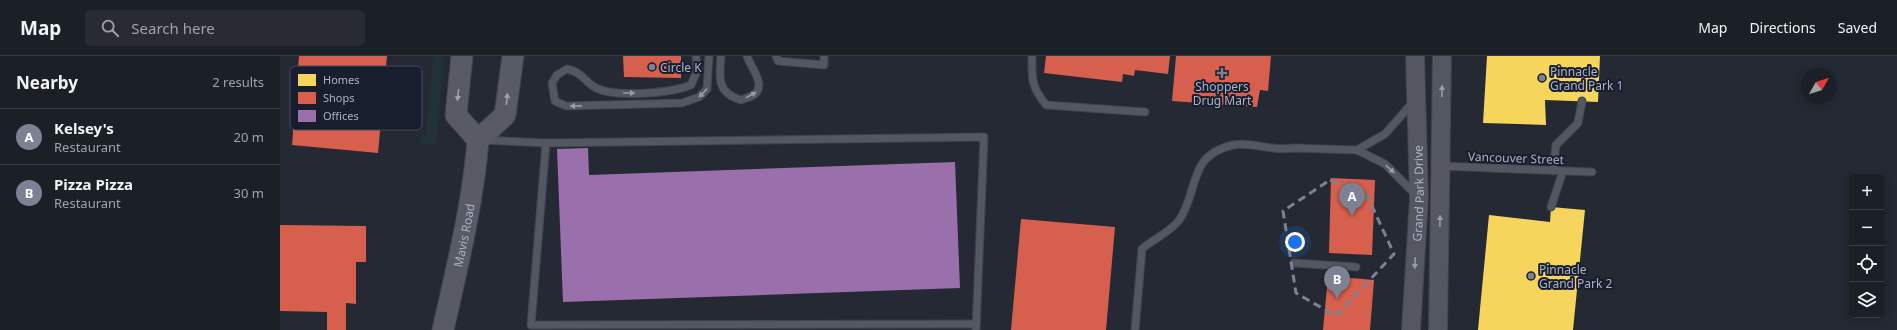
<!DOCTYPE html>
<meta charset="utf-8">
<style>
:root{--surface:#1b1f26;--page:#282c32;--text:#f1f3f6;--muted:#a0a2a7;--line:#393d43;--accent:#7c8293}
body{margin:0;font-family:"Noto Sans",sans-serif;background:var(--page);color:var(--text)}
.controls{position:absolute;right:12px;bottom:12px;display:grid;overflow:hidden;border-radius:6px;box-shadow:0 2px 10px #0003}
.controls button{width:36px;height:36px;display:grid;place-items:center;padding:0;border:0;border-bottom:1px solid var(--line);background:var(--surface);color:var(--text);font:20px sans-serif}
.compass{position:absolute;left:1521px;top:12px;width:36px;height:36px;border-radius:50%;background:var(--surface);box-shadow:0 2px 10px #0003;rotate:51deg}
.you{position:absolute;left:1015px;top:186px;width:14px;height:14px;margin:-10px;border:3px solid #fff;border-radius:50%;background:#1a73e8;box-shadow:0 0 0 6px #1a73e833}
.badge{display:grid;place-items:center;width:26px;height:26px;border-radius:50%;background:var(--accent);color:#fff;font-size:13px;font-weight:700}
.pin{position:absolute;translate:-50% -33px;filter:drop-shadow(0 1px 2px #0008)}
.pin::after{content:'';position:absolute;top:21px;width:14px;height:12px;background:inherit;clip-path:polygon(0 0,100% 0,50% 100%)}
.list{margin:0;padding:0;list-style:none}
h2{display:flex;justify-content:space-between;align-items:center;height:52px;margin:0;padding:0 16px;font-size:17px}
h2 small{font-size:13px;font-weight:400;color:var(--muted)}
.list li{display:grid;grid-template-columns:26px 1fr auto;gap:12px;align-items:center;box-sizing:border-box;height:56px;padding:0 16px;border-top:1px solid var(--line)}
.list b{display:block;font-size:15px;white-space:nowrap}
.list p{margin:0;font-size:13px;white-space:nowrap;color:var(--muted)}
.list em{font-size:13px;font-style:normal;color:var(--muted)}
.icon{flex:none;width:22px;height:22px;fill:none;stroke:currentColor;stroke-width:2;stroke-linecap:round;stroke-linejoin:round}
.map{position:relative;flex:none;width:1617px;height:274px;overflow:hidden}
header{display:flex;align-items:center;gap:24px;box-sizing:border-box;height:56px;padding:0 20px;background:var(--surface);border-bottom:1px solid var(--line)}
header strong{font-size:19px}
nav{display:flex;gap:22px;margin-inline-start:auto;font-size:14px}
.search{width:280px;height:36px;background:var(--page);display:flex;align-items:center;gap:10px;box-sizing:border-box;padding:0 14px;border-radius:6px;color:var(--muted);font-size:15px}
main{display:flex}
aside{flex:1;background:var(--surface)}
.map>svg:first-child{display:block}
</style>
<header>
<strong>Map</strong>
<div class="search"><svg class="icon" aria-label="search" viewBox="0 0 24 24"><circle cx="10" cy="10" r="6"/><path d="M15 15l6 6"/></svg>Search here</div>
<nav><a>Map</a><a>Directions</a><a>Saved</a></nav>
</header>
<main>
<aside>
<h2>Nearby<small>2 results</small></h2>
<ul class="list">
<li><span class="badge">A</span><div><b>Kelsey's</b><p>Restaurant</p></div><em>20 m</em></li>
<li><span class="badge">B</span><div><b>Pizza Pizza</b><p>Restaurant</p></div><em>30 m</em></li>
</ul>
</aside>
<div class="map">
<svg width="1617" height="274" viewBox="0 0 1617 274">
<rect width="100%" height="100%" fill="#242933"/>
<polygon fill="#213239" points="153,0 164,0 156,88 147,89 141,87 139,80 146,81"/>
<g fill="#f6d55c">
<polygon points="1207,0 1320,0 1318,46 1265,44 1266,69 1203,67"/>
<polygon points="1271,151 1305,154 1293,274 1198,274 1209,159 1270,166"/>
</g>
<g fill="#d6604d">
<polygon points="19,0 107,0 98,97 12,89"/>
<polygon points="343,0 401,0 401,22 344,21"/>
<polygon points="766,0 890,0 888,18 855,14 854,20 843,18 842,26 764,17"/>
<polygon points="896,0 991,0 988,35 980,34 977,51 892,45"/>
<polygon points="1051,122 1095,124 1092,199 1049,197"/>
<polygon points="741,163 835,171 826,274 731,274"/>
<polygon points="0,169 86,170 86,206 76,206 76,248 66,247 66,274 47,274 47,256 0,255"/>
<polygon points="1048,220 1094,224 1090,274 1043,274"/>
</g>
<polygon fill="#9970ab" points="308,92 309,119 675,106 680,232 283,246 277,93"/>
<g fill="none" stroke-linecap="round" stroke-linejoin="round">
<defs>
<g id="service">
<path d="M416 0 417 15 411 29C391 37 336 42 316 32 303 25 304 17 287 13L277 19 272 27 275 45 286 50 402 47 419 41 427 33 429 0"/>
<path d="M441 0C439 22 437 37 461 44 465 42 472 41 475 38 486 28 470 10 467 0"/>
<polyline points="496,0 498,5 544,9 544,0"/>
<path d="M752 0C752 24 751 30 766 49L865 56"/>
<polyline points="204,84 266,87 704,81 696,274"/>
<polyline points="266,87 251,269 696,268"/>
<polyline points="1077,94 1105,78 1134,45"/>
<polyline points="1161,110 1312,116"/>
<polyline points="1273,115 1276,89 1298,67 1302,45"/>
<polyline points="1271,151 1283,115"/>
<polyline points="1014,207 1076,211"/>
<path d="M855 274 862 193C874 182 890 177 900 163 919 133 908 99 953 89 970 85 993 96 1013 92L1077 94 1105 108 1135 138"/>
</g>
<g id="tertiary">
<path id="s1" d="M1131 274 1139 142 1135 0"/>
<polyline points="1158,274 1162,0"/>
</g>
<g id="secondary">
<polyline points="182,0 176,59 198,84"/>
<path id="s2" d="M163 274C177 211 193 148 198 84L225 59 233 0"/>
</g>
</defs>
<use href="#service" stroke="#40444c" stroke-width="9"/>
<use href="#tertiary" stroke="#40444c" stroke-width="20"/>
<use href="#secondary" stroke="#40444c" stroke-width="23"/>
<use href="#service" stroke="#545762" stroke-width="7"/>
<use href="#tertiary" stroke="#545762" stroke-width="18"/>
<use href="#secondary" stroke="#585b66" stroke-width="21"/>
</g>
<defs><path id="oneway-solid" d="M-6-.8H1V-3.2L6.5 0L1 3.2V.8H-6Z"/></defs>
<g fill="#969bad">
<use href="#oneway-solid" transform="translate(1162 35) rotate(-89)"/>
<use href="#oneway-solid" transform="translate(349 37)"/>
<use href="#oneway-solid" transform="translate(423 37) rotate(133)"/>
<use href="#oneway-solid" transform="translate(471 39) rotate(-29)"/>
<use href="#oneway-solid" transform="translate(296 50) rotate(179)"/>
<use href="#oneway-solid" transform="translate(1110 113) rotate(41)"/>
<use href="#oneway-solid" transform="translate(1160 165) rotate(-89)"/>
<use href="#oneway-solid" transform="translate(1135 207) rotate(93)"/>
</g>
<g fill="#9ba1b3">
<use href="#oneway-solid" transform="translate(178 39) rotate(96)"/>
<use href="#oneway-solid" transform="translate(227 43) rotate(-83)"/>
</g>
<path fill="none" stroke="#7c8293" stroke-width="3" stroke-dasharray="8 5" stroke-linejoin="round" d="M1050 124 1086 137 1114 198 1056 260 1016 237 1003 155Z"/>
<g fill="#7c8293" stroke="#181e2e" stroke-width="1.5">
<circle cx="372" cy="11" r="4"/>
<path d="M940 11h4v4h4v4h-4v4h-4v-4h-4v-4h4z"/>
<circle cx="1262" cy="22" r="4"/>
<circle cx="1251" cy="220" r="4"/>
</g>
<g text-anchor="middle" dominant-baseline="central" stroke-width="4" stroke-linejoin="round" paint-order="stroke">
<g font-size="12" fill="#acb2c6" stroke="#181e2e" text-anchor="start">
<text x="380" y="11">Circle K</text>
<text x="1270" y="15">Pinnacle<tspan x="1270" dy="14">Grand Park 1</tspan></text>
<text x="942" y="30" text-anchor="middle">Shoppers<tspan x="942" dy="14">Drug Mart</tspan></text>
<text x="1259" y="213">Pinnacle<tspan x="1259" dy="14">Grand Park 2</tspan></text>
</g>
<g font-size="12" fill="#acb2c6" stroke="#181e2e">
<text transform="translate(1236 102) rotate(2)">Vancouver Street</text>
<text stroke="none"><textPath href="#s1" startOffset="137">Grand Park Drive</textPath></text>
<text stroke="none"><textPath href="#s2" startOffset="97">Mavis Road</textPath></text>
</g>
</g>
<rect x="10" y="10" width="132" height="64" rx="6" fill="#181e2e" stroke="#444a5c" stroke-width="1"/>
<rect x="18" y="18" width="18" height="12" fill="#f6d55c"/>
<rect x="18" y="36" width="18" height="12" fill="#d6604d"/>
<rect x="18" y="54" width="18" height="12" fill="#9970ab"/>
<g font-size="11" fill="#acb2c6">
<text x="43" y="28">Homes</text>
<text x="43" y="46">Shops</text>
<text x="43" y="64">Offices</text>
</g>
</svg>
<div class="controls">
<button>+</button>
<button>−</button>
<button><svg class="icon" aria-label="locate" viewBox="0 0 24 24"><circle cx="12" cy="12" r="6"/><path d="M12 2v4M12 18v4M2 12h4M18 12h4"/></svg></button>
<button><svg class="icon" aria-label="layers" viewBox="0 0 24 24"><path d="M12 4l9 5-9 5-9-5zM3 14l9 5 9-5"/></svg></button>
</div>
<svg class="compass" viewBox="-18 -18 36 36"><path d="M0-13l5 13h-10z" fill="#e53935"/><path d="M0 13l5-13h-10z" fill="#a0a2a7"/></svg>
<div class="you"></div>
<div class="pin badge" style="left:1072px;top:160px">A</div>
<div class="pin badge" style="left:1057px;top:243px">B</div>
</div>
</main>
